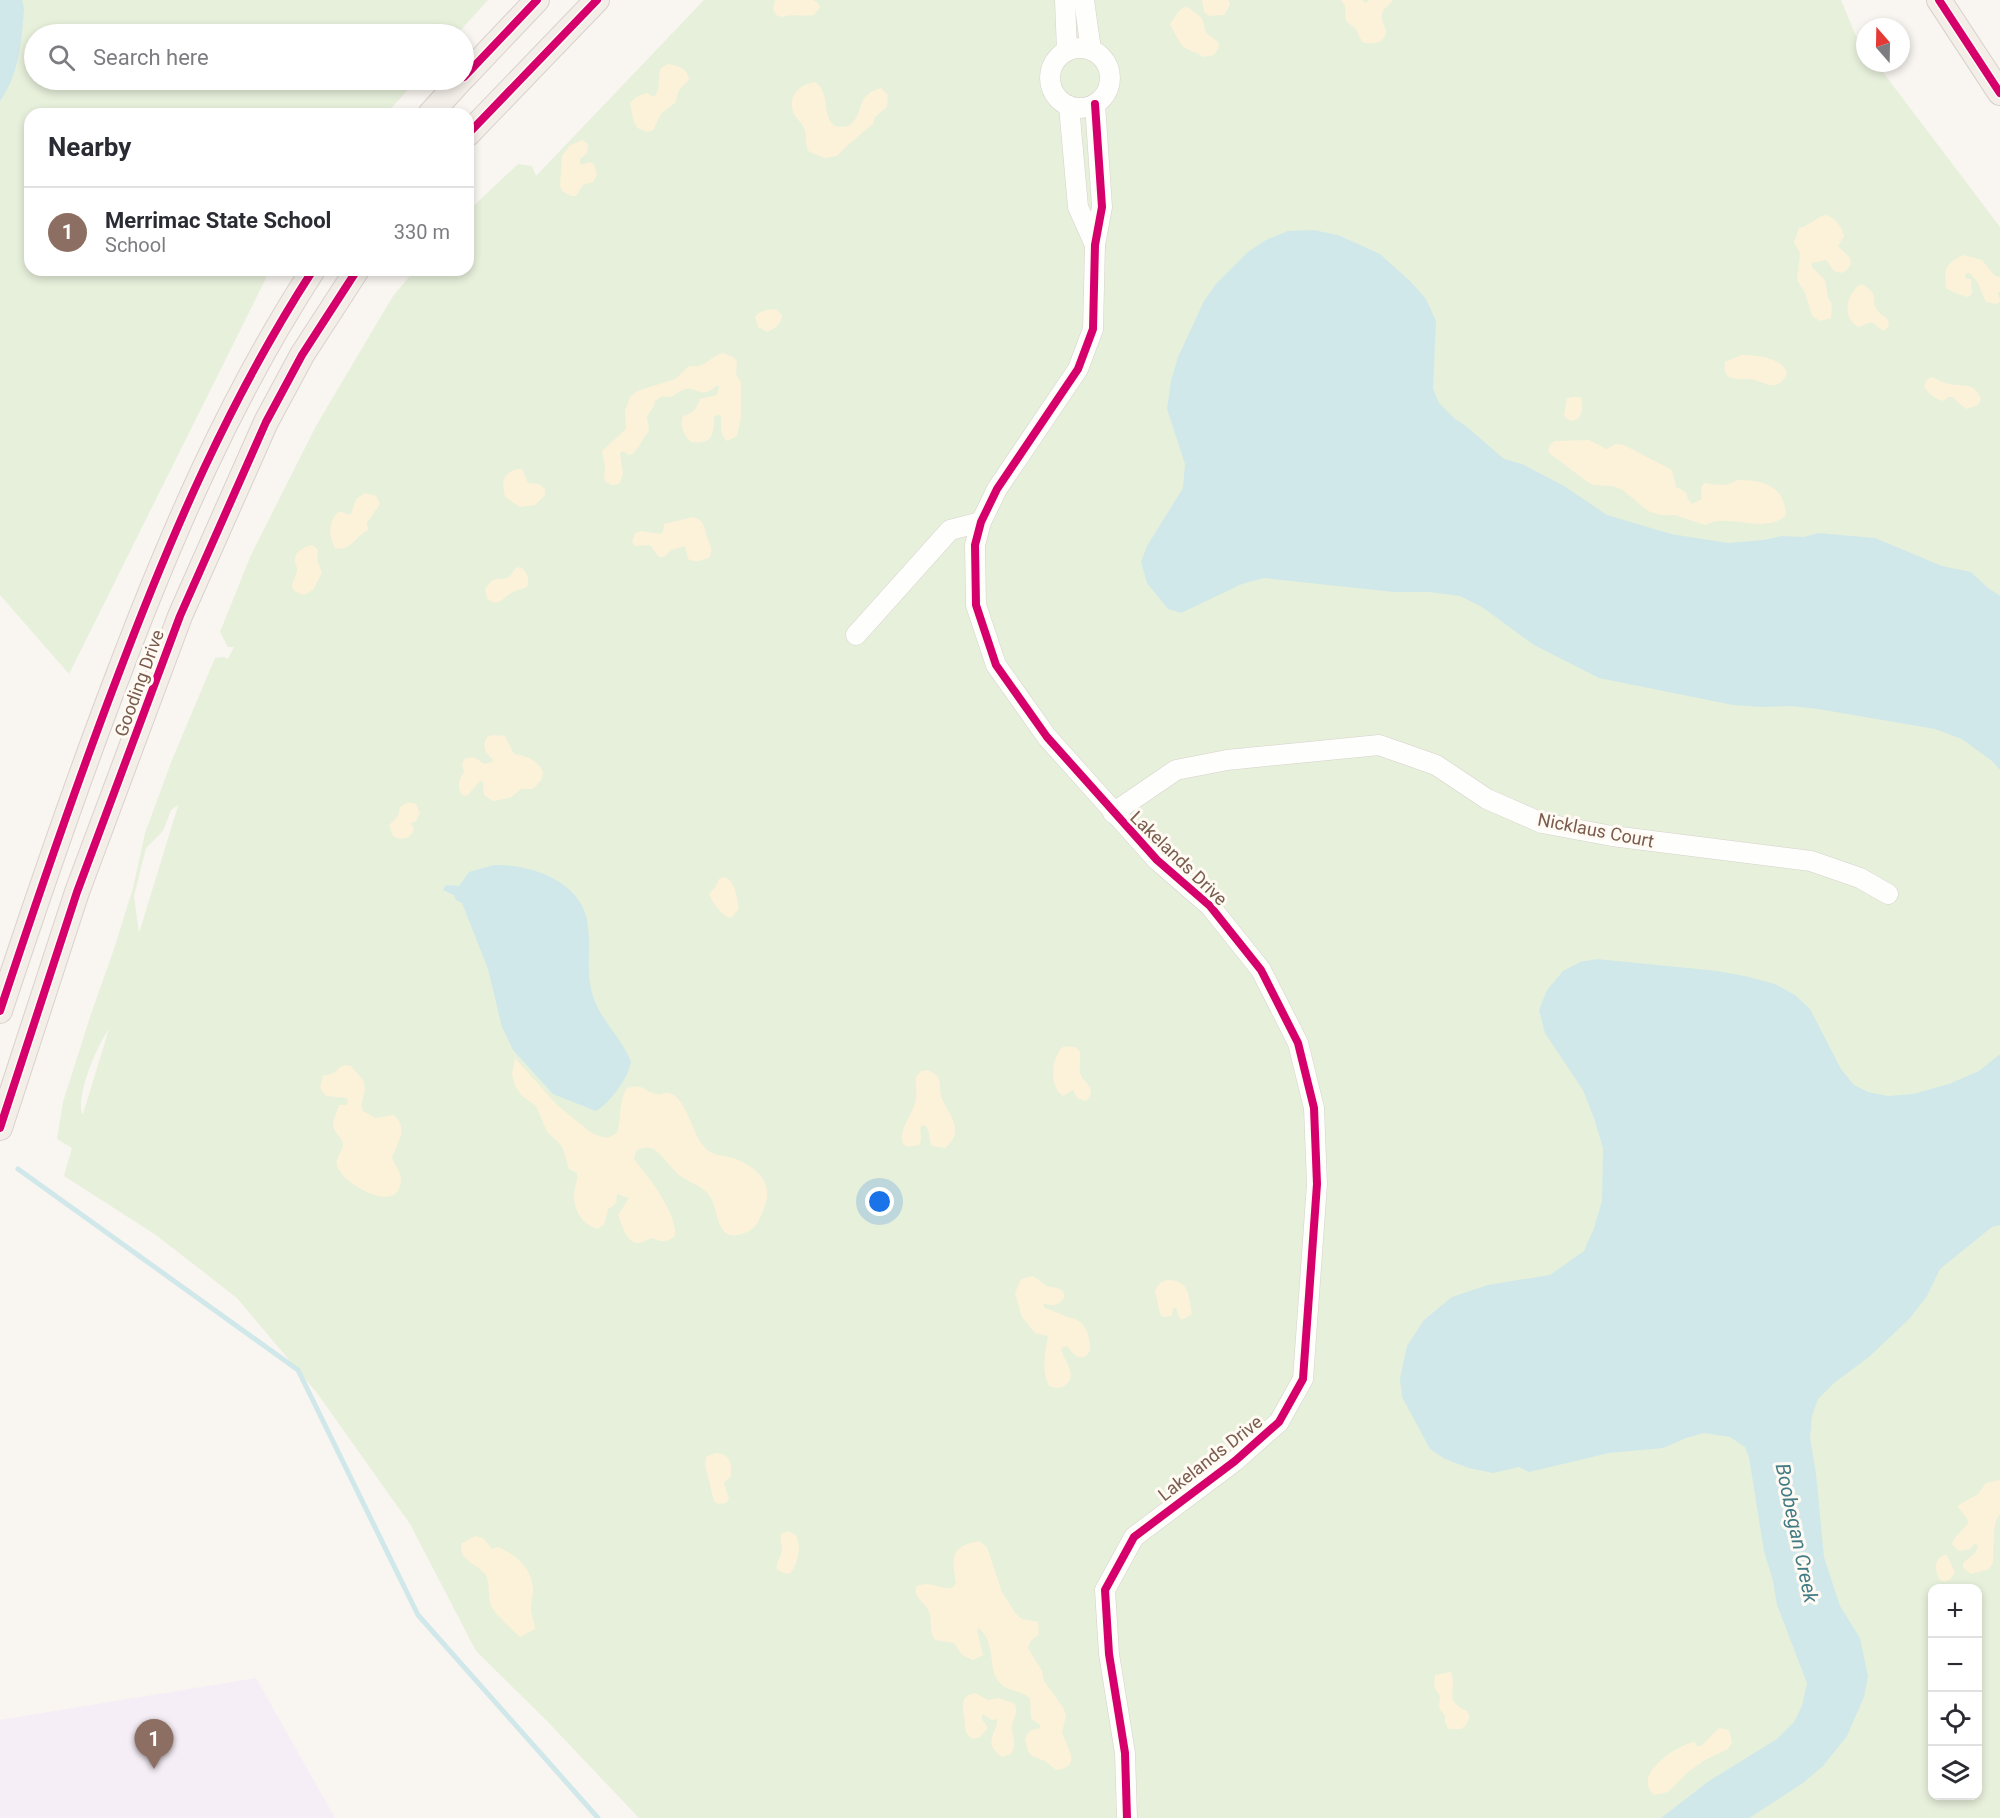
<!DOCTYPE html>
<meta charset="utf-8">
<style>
:root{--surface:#fff;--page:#f2f2f3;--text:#2b2b33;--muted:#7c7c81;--line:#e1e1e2;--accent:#625958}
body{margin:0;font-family:Roboto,sans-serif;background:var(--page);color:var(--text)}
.controls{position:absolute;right:18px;bottom:18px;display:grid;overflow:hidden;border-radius:12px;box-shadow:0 3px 9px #0003}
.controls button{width:54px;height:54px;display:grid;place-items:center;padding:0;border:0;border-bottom:2px solid var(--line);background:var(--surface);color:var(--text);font:30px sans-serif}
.compass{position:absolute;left:1856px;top:18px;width:54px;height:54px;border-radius:50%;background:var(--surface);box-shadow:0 3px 9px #0003;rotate:340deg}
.you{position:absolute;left:880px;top:1202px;width:21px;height:21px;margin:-15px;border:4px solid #fff;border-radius:50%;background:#1a73e8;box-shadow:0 0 0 9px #1a73e833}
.badge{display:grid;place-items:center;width:39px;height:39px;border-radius:50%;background:var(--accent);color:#fff;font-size:20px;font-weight:700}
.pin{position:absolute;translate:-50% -50px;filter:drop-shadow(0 2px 3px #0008)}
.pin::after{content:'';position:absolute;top:32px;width:21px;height:18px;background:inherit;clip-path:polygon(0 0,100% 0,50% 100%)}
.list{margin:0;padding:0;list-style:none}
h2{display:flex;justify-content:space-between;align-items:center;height:78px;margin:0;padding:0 24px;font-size:26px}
h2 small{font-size:20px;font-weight:400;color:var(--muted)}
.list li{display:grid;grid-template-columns:39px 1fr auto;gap:18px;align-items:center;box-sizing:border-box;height:90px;padding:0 24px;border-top:2px solid var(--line)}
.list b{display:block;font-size:22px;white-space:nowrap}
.list p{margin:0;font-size:20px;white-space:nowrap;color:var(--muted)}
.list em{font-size:20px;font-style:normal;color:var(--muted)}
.icon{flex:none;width:33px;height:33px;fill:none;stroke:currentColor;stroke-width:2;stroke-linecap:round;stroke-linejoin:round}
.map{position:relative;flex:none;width:2000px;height:1818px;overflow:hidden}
.search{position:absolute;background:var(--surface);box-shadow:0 3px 9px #0003;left:24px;top:24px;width:450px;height:66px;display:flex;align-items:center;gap:15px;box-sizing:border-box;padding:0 21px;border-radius:33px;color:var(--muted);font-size:22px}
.panel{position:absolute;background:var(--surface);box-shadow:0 3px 9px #0003;left:24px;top:108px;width:450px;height:168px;border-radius:18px}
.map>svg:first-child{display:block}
</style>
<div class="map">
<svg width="2000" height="1818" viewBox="0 0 2000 1818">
<rect width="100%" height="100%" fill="#f9f5f0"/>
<polygon fill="#f6eef6" points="256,1678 335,1818 0,1818 0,1720"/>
<g fill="#e7f0db" fill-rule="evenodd">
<polygon points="0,0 488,0 457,34 34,34 34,80 417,80 386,114 30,114 30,270 270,270 69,674 0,595"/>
<path d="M704 0H1841L1856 36 1865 48V63H1876L2000 227V1818H639L547 1721 476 1651 410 1524 317 1393 237 1298 156 1235 64 1176 72 1148 57 1139 63 1102 91 1014 114 949 133 888 145 833 172 760 215 658 224 657 228 659 234 647H228L220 632 251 555 316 426 393 296 415 270H468V211L518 164 532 166 536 176ZM178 805V806L139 933 134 896 146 848 163 831 171 810ZM109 1029 83 1114H82C76 1095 97 1045 109 1029ZM1932 1588H1978V1796H1932Z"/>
</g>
<g fill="#fbf2d9">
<path d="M775 0H813L818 3 820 7 814 15C802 17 793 13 782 17L776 15 773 10Z"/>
<polygon points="1202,0 1228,0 1230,5 1224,15 1209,16 1204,12"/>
<path d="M1341 0H1362L1365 3 1369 0H1393C1390 5 1386 7 1383 11 1379 19 1385 24 1386 31 1386 44 1370 45 1362 42L1356 29 1346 21 1345 6Z"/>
<path d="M1184 7 1189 8 1202 18 1206 33 1218 42 1219 47 1214 55 1202 57C1197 51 1189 52 1184 47 1180 45 1172 28 1170 24L1178 12Z"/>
<path d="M667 64C677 65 688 68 689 80L679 90 675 103 661 114 653 130 648 132 637 128 633 119 630 103C635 97 640 95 647 93L654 97C661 89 658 79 660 69Z"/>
<path d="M815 82C832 93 820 119 837 127 841 126 847 128 851 124 865 112 855 95 881 88L888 95 887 107 875 117 873 124 848 145 837 156 824 158 808 151C805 143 807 134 804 128 802 123 798 120 795 116 786 98 797 85 815 82Z"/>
<polygon points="582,140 588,144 587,153 580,159 580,163 581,165 590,162 594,164 597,175 593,182 583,185 576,196 571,196 562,191 560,185 562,156 569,146"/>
<path d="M1825 215C1836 218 1841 225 1844 236L1838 246 1850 258 1851 264 1847 270 1841 273 1834 271 1826 260 1812 263V267L1825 280 1828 298 1832 304 1831 318 1820 321 1812 316 1805 293 1797 280 1800 253 1794 242 1799 228C1809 226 1815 218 1825 215Z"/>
<path d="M1963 255 1982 260 1995 276 2000 277V291L1998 293 2000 301 1997 304 1986 302C1980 291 1980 280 1968 273L1965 275 1966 279H1971L1972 294 1968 297C1963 296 1950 291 1946 288 1944 270 1945 263 1963 255Z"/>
<path d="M1862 284C1882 296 1870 300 1877 310 1882 317 1888 315 1889 326L1884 331C1870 324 1878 318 1859 327 1841 319 1846 291 1862 284Z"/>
<path d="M776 309 782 315C782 323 775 329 767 332L758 327 755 317C760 310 768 310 776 309Z"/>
<path d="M723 353 733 357 737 361 736 374 741 382V418L737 436 727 441C719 434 722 426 721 417L718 414 714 417C714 436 712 444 691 442 684 437 679 424 683 416 694 412 696 410 700 399L717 395 719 387 717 385C714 387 712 390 709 391 700 396 693 386 685 389 676 392 673 400 662 396L655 401 654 406 647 416 649 431C642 438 638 453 629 455L623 451 620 453 623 474 620 483C614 486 610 486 604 480L605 466 602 451 626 429 625 411 630 397 637 391 675 379 689 366C705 369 709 357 723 353Z"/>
<path d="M1741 355C1756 355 1783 357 1787 374 1778 391 1769 385 1755 380 1745 376 1721 386 1725 362Z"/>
<path d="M1931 377C1938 379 1942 383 1949 384 1964 387 1975 382 1981 399L1978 405 1966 409 1952 397H1948L1944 401C1935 399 1930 395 1924 387L1926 381Z"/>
<path d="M1573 397H1580C1587 409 1577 430 1564 416L1567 398Z"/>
<path d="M1589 440 1607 449 1616 444 1624 445 1672 470 1676 487 1686 492 1688 499 1692 504 1702 499 1701 488 1704 483C1716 484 1727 488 1737 480 1763 480 1784 485 1786 515 1769 532 1740 519 1719 521 1715 521 1710 523 1705 525L1675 515H1660L1648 511 1623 490 1613 486 1593 485 1586 481 1548 452 1550 445 1555 441Z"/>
<path d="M518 469H522L528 483 539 484 545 489V495L535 505 520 507 505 497C502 483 501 473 518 469Z"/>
<path d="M365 493 376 496 380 504 367 523 368 530C355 537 350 552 335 548 328 535 328 521 339 511L349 515 351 514 356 499Z"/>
<path d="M693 517C705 520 704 527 707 537 710 545 713 548 710 557 702 561 696 563 688 559L685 546 671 550 664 557H659L650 545 635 546 632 542 635 533 642 531 660 534 663 532 664 524Z"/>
<path d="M313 545 318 550 317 560 322 573 313 590 304 595C283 589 296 582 297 569 297 566 294 562 295 559 295 551 306 546 313 545Z"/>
<path d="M520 567C527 570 530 580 527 587 523 589 517 590 513 592 503 597 500 607 488 600L485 590C493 576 495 580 508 578L516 568Z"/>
<path d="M492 735 505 736 514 754C526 756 538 760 543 772L542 779 533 789H521L510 798 493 801 484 795 483 782 480 781 467 796 462 795C457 786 458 781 464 772L462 765 464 759 474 757 484 764 492 762 493 760C485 752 482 748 487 737Z"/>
<path d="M408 802 416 804 420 813 416 821 411 823 414 829C411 839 402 841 393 836L389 825 398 816 400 807Z"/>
<path d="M725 877C736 882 737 898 739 909L731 918C722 916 712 902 709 894L716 886 719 879Z"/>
<path d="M1063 1047C1088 1044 1078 1059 1080 1072 1081 1083 1100 1087 1086 1101L1077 1098 1073 1090 1063 1096C1049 1087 1051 1057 1063 1047Z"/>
<path d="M515 1058 557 1105 593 1134 607 1138 617 1133C622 1117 618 1102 627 1088 644 1083 643 1091 656 1094 661 1096 664 1092 669 1093 687 1097 692 1136 706 1149 715 1157 726 1155 736 1159 756 1167 774 1183 765 1206 761 1216 757 1228 747 1232 714 1247 720 1209 709 1195 702 1186 688 1182 679 1175 671 1168 661 1153 653 1149 646 1146 641 1148 636 1151L634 1159C648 1176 678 1214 675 1236 667 1242 661 1243 653 1238 648 1239 642 1243 638 1243 626 1243 622 1224 618 1215L629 1198 617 1194C616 1203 617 1205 608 1209L604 1225 597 1229C580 1223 571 1206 575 1188 576 1182 578 1180 577 1173L569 1169 562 1146 547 1132 536 1106 521 1095 515 1086 512 1074Z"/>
<path d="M345 1065 351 1066 363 1080 365 1089 361 1106 363 1111 375 1118 394 1115C409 1129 397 1143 392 1158 395 1166 401 1171 401 1179 401 1216 347 1187 338 1168 333 1158 344 1152 343 1142 329 1123 332 1127 339 1105H346L348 1102 347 1098 326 1096 320 1088 323 1076 334 1073 340 1067Z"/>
<path d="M927 1070C947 1077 936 1087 943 1101 951 1117 965 1132 945 1148L932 1146C928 1139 931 1129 924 1125L921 1126C919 1132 923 1138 919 1145L908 1147 903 1144C898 1125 915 1115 916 1097 917 1090 915 1084 916 1077L921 1071Z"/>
<path d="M1032 1276C1038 1278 1040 1282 1045 1285 1054 1290 1061 1284 1065 1296 1061 1304 1054 1308 1045 1303L1043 1305 1045 1308C1051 1310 1056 1312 1063 1315 1067 1318 1072 1317 1077 1320 1088 1326 1090 1339 1090 1351 1082 1364 1074 1355 1067 1346L1063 1347 1061 1350C1065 1361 1079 1377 1064 1386 1058 1389 1055 1388 1049 1386 1041 1368 1045 1355 1048 1336L1035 1333 1022 1317 1015 1293 1021 1279Z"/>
<path d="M1166 1280C1191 1280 1188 1295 1192 1314L1182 1320 1179 1317 1176 1308H1173L1172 1316 1163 1317 1160 1314 1155 1290 1160 1283Z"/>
<path d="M716 1453C730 1454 732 1463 731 1476L724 1483 729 1499 726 1503 718 1504 714 1501 705 1465 706 1457Z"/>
<polygon points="2000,1480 2000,1514 1996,1520 1994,1530 1993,1563 1989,1569 1971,1574 1963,1568 1963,1563 1975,1553 1978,1547 1976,1544 1974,1544 1970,1549 1958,1551 1952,1544 1954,1539 1968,1523 1968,1520 1957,1506 1978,1494 1986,1483"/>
<path d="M788 1531 796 1535C802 1547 798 1562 791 1573L787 1574 777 1570C775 1562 781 1558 782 1550 782 1544 779 1541 781 1534Z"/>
<path d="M475 1536 483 1538 492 1549 498 1547C516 1555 531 1567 533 1588 534 1594 531 1600 531 1607 530 1614 535 1621 535 1629L520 1637C513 1630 495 1614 491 1606 487 1596 491 1583 485 1574 476 1563 457 1560 462 1543Z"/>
<path d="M979 1541 987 1547 1002 1592 1016 1614 1022 1619 1038 1622 1039 1634 1030 1642 1028 1648 1042 1671 1044 1681 1064 1709 1066 1716 1062 1732C1067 1748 1083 1767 1056 1770L1045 1761 1032 1756 1028 1751 1025 1740 1027 1734 1032 1730 1040 1728V1725L1031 1718 1030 1698C1020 1690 1008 1691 1001 1684 986 1670 998 1646 979 1628L977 1631 983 1655 973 1660 962 1655 954 1643 935 1640C928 1631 933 1622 929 1612 925 1601 914 1600 916 1587 929 1579 938 1590 952 1588L956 1583C952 1557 949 1547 979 1541Z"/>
<path d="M1944 1555H1947L1955 1573 1950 1580 1944 1582 1940 1580C1935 1571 1933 1560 1944 1555Z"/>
<path d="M1451 1672C1458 1690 1442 1700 1467 1711L1470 1717 1465 1726 1461 1729H1448L1445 1722V1716L1439 1708 1440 1696 1434 1687 1435 1675Z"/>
<path d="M975 1693 988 1700 999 1698 1015 1704C1019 1715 1011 1720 1012 1729 1013 1739 1017 1745 1011 1754L1002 1757C980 1742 999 1732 997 1719L992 1720 982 1714V1719L988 1728 980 1737 973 1739C963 1734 966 1726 964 1716 962 1705 961 1695 975 1693Z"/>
<path d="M1719 1728 1729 1730 1732 1742 1728 1749 1705 1760 1688 1772 1668 1792 1654 1795C1631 1774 1677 1745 1695 1742L1696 1746H1701Z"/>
</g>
<g fill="#d0e8ea">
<path d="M0 0H22L24 8C22 39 19 75 0 101Z"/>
<polygon points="1313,230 1338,235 1380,254 1411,282 1426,299 1436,321 1433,389 1439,403 1455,419 1466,426 1504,459 1522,464 1564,486 1607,515 1671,534 1728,543 1763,540 1782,536 1804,537 1818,533 1875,538 1942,566 1971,572 1988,588 2000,596 2000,770 1992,761 1962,739 1935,729 1818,709 1790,706 1762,707 1733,705 1599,678 1534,645 1482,607 1460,596 1429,592 1394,592 1264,578 1242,584 1181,613 1168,609 1147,583 1141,562 1147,546 1183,488 1185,464 1167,409 1171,381 1178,357 1204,301 1216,284 1248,252 1266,240 1288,231"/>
<path d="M494 865C532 864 584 882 588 926 591 950 585 975 594 999 602 1022 622 1038 631 1062 628 1078 611 1102 596 1111L553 1094 513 1050 502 1027 488 969 462 903 456 900 454 895 443 890 446 885 459 886 469 872Z"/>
<polygon points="1597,959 1718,971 1749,977 1775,984 1795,995 1810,1009 1841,1069 1854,1085 1868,1092 1888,1096 1913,1094 1949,1084 1979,1071 2000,1054 2000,1225 1992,1227 1940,1269 1927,1296 1910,1318 1869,1357 1834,1383 1818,1399 1812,1416 1810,1438 1816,1474 1824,1557 1840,1606 1860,1638 1868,1676 1864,1697 1847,1736 1823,1766 1803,1783 1749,1818 1661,1818 1709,1781 1777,1739 1794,1722 1802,1706 1807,1683 1777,1605 1773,1581 1764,1551 1749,1457 1745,1447 1730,1437 1704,1433 1686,1438 1663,1448 1609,1453 1529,1472 1519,1467 1493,1473 1469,1468 1445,1459 1430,1449 1402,1397 1400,1378 1407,1346 1424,1320 1452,1297 1488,1285 1550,1275 1584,1251 1594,1228 1602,1201 1603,1148 1594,1118 1583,1090 1545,1033 1539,1010 1547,990 1563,971 1580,962"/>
</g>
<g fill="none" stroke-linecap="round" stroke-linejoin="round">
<polyline stroke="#d0e8ea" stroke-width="5" points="18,1169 298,1370 418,1615 598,1818"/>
<defs>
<g id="minor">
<polyline points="1065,0 1067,51"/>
<polyline points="1084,0 1091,50"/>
<circle cx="1080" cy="78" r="30"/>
<polyline points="1095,104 1102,207 1095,245 1093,329 1078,369 997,489 981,522 975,545 976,605 996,665 1047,737 1157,860 1210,906 1261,970 1298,1043 1314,1108 1317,1184 1303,1379 1279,1422 1235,1461 1134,1537 1105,1590 1109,1654 1125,1753 1127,1818"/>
<polyline points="1069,106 1078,207 1095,245"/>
<polyline points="856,635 950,530 981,522"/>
<polyline points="1113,813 1176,770 1227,760 1379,745 1436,765 1487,799 1542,823 1612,836 1811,861 1860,878 1888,894"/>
</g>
<g id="major">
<polyline points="1939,0 2000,93"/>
<polyline points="464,77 537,0"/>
<polyline points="430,114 461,80"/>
<polyline points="468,134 597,0"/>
<path d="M0 1011C37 899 75 788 117 678 171 535 230 398 313 270"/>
<polyline points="0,1128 77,892 180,616 266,422 302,355 357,270"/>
</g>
</defs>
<use href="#minor" stroke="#d7d1cb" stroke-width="21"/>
<use href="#major" stroke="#dad1cc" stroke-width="26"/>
<use href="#minor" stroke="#fefefd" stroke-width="20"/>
<use href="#major" stroke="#f3eee8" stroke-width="24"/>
<defs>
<g id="cycleway">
<polyline points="1939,0 2000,93"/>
<polyline points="464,77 537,0"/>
<polyline points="1095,104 1102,207 1095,245 1093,329 1078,369 997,489 981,522 975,545 976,605 996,665 1047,737 1157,860 1210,906 1261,970 1298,1043 1314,1108 1317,1184 1303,1379 1279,1422 1235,1461 1134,1537 1105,1590 1109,1654 1125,1753 1127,1818"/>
<polyline points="468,134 597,0"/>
<path d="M0 1011C37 899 75 788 117 678 171 535 230 398 313 270"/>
<polyline points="0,1128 77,892 180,616 266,422 302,355 357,270"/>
</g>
</defs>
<use href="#cycleway" stroke="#fffaf3" stroke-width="11"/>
<use href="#cycleway" stroke="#d6006c" stroke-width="8"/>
</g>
<g text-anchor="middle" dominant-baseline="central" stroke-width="6" stroke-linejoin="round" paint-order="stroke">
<g font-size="18" fill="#7a5c4d" stroke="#fffaf3">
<text transform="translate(139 683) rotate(-70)">Gooding Drive</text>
<text transform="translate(1596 830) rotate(11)">Nicklaus Court</text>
<text transform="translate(1179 858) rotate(44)">Lakelands Drive</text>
<text transform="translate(1210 1458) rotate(-38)">Lakelands Drive</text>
</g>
<g font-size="20" font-style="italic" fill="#437c86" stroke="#fffaf3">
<text transform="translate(1797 1533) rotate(78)">Boobegan Creek</text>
</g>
</g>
</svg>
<div class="controls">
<button>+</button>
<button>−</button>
<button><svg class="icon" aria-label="locate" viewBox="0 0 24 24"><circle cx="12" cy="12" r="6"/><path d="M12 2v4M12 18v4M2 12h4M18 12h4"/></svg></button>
<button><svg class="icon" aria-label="layers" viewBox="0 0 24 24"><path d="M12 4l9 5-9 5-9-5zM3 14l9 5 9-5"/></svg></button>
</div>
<svg class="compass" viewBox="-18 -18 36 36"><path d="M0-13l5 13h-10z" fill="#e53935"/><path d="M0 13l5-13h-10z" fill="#7c7c81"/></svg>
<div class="you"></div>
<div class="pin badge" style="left:154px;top:1769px;background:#8d6e63">1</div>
<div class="search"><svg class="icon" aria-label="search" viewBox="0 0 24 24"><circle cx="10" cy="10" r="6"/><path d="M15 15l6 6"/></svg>Search here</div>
<section class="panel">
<h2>Nearby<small></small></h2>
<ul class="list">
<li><span class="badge" style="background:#8d6e63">1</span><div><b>Merrimac State School</b><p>School</p></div><em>330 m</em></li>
</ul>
</section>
</div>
